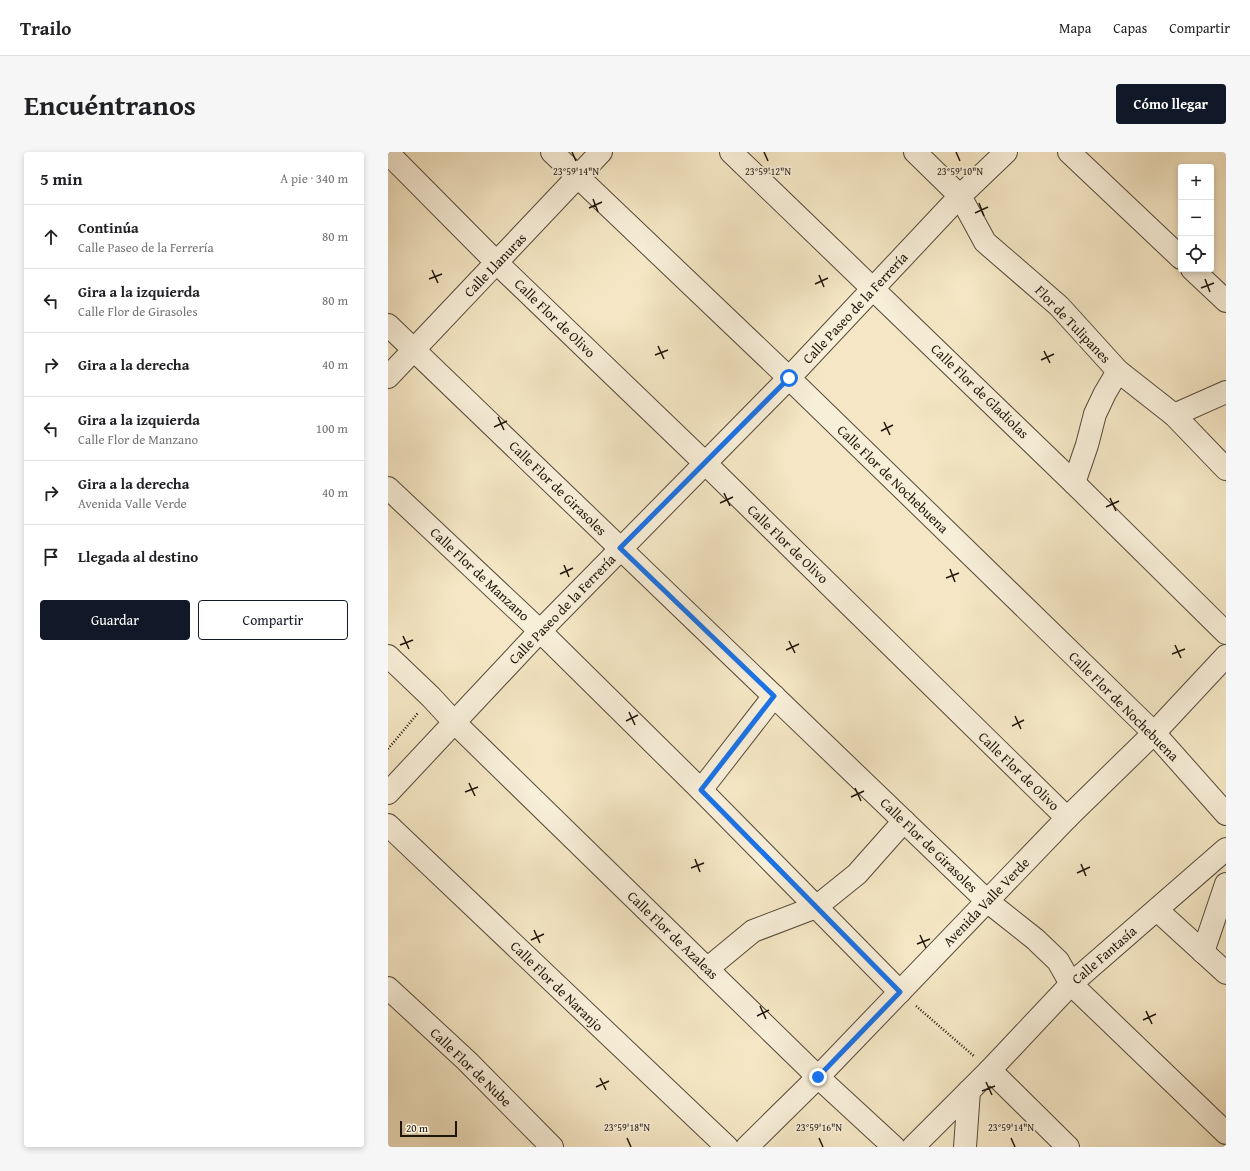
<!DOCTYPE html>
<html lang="es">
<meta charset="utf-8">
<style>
:root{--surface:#fff;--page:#f6f6f6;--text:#202124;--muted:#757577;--line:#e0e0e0;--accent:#111827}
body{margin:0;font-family:"Gentium Book Plus",serif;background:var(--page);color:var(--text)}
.controls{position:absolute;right:12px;top:12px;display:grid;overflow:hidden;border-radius:4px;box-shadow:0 2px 6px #0003}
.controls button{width:36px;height:36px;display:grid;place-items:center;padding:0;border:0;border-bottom:1px solid var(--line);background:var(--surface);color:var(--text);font:20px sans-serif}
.scale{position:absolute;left:12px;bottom:10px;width:57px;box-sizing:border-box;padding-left:4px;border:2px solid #20160c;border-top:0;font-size:11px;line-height:14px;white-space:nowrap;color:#20160c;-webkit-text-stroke:3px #f8efd9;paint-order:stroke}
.stop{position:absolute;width:12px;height:12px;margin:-9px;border:3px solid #1a73e8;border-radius:50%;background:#fff}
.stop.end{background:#1a73e8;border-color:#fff;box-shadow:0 1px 4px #0008}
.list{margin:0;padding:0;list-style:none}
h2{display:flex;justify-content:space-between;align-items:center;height:52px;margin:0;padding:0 16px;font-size:17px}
h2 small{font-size:13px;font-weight:400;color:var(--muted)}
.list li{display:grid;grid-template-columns:26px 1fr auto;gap:12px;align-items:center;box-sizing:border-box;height:64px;padding:0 16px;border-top:1px solid var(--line)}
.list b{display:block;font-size:15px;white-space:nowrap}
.list p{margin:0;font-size:13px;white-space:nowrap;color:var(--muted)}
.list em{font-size:13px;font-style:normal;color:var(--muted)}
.actions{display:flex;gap:8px;padding:12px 16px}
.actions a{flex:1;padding:9px 0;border:1px solid var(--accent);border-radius:4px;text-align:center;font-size:14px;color:var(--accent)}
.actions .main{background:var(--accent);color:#fff}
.icon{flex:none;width:22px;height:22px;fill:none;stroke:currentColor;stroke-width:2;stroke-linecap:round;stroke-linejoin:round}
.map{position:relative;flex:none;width:838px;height:995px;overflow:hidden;border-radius:4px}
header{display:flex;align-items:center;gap:24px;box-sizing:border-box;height:56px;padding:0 20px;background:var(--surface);border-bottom:1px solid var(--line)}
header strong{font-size:19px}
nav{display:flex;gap:22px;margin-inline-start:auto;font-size:14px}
.intro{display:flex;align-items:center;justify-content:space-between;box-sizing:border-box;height:96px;padding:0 24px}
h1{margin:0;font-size:28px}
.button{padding:10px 18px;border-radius:4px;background:var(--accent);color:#fff;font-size:14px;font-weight:700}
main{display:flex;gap:24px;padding:0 24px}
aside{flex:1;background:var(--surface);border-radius:4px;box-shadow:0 2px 6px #0003}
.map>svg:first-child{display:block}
</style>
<header>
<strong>Trailo</strong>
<nav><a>Mapa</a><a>Capas</a><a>Compartir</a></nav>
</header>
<div class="intro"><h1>Encuéntranos</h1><a class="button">Cómo llegar</a></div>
<main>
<aside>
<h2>5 min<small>A pie · 340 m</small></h2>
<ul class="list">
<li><svg class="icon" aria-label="ahead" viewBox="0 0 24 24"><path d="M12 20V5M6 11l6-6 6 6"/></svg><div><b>Continúa</b><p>Calle Paseo de la Ferrería</p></div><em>80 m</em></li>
<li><svg class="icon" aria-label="left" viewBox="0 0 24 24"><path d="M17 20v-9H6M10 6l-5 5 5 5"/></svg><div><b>Gira a la izquierda</b><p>Calle Flor de Girasoles</p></div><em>80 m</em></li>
<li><svg class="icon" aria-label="right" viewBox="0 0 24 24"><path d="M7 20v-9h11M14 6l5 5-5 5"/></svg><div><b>Gira a la derecha</b></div><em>40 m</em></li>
<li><svg class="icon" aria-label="left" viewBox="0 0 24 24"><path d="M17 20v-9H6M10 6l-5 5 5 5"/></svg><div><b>Gira a la izquierda</b><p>Calle Flor de Manzano</p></div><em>100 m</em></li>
<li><svg class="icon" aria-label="right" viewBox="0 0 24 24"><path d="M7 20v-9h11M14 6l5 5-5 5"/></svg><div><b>Gira a la derecha</b><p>Avenida Valle Verde</p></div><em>40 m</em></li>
<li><svg class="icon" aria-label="arrive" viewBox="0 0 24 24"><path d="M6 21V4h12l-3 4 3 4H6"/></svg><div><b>Llegada al destino</b></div></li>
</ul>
<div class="actions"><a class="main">Guardar</a><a>Compartir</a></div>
</aside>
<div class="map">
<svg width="838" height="995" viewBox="0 0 838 995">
<rect width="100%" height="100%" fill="#f5e7c5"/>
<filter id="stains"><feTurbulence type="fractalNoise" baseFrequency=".005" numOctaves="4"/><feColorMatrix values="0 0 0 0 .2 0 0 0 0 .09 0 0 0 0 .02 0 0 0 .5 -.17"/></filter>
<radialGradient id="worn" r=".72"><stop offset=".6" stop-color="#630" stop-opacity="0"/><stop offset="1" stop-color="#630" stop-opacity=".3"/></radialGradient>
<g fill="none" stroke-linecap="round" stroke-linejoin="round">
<defs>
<g id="minor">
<polyline points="164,0 401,226 766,581 838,662"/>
<polyline points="343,0 686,331 838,481"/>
<polyline points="527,0 572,44 597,90 671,154 730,219 786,263 838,317"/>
<polyline points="681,0 793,106"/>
<polyline points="0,1 109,111 318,312 679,666"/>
<polyline points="804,117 838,149"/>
<polyline points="0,173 599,749 647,787 670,809 683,832 838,981"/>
<polyline points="0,225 213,0"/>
<polyline points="786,263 838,240"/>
<polyline points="686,331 699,293 707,262 717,241 730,219"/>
<polyline points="0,336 152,479 313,638 512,840"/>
<polyline points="0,504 43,545 66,570 430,925 506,995"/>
<polyline points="313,638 386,544"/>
<polyline points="0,641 152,479 401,226 572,44 618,0"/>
<polyline points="0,673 339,995"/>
<polyline points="769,758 838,821"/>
<polyline points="815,800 838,732"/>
<polyline points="319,817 365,779 428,755 469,722 516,669"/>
<polyline points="0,836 79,909 164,995"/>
<polyline points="602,918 680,995"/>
<polyline points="359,995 430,925 679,666 766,581 838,504"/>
<polyline points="525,995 602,918 683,832 838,697"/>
<polyline points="577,995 581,939"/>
</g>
</defs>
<use href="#minor" stroke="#554a3a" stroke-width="24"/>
<g stroke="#20160c" stroke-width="2.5" stroke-dasharray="1 2" stroke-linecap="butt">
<polyline points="0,597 30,561"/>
<polyline points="528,854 587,905"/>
</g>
<use href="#minor" stroke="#f8efd9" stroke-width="22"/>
</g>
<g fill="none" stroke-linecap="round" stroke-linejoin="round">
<polyline stroke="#1a73e8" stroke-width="5" points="401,226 232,396 386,544 313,638 512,840 430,925"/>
</g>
<path fill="none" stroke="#20160c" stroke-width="1.5" d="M184 0 188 9M376 0 380 9M568 0 572 9M205 47 210 60M591 51 596 64M201 56 214 50M587 61 600 55M44 118 50 131M431 123 436 135M41 127 54 122M817 127 822 140M427 132 440 126M813 136 826 131M270 194 276 207M656 199 662 211M267 203 280 198M653 208 666 202M110 265 116 278M496 270 502 283M106 275 119 269M493 279 505 273M336 341 342 354M722 346 728 359M332 351 345 345M718 355 731 349M176 413 181 425M562 417 567 430M172 422 185 416M558 426 571 421M15 484 21 497M401 489 407 501M12 493 25 488M787 493 793 506M398 498 411 492M784 502 797 497M241 560 247 573M627 564 633 577M238 569 250 563M624 574 636 568M81 631 87 644M467 636 473 649M77 640 90 635M463 645 476 639M307 707 312 720M693 712 698 724M303 716 316 711M689 721 702 715M146 778 152 791M532 783 538 796M143 788 156 782M529 792 542 787M372 854 378 867M758 859 764 872M369 864 381 858M755 868 768 862M212 926 218 938M598 930 604 943M208 935 221 929M594 939 607 934M239 986 243 995M431 986 435 995M623 986 627 995"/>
<g text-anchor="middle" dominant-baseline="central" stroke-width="3.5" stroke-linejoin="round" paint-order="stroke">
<g font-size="14" fill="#20160c" stroke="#f8efd9">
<text transform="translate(107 113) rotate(-46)">Calle Llanuras</text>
<text transform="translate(467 156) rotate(-47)">Calle Paseo de la Ferrería</text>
<text transform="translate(167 166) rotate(44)">Calle Flor de Olivo</text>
<text transform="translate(685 172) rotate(46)">Flor de Tulipanes</text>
<text transform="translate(592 239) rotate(44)">Calle Flor de Gladiolas</text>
<text transform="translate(505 327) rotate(44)">Calle Flor de Nochebuena</text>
<text transform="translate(170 336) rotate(44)">Calle Flor de Girasoles</text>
<text transform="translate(400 392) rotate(44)">Calle Flor de Olivo</text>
<text transform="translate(92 422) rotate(43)">Calle Flor de Manzano</text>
<text transform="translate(174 457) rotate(-46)">Calle Paseo de la Ferrería</text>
<text transform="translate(736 554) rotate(45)">Calle Flor de Nochebuena</text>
<text transform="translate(631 619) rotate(44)">Calle Flor de Olivo</text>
<text transform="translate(541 693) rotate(44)">Calle Flor de Girasoles</text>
<text transform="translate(598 750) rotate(-46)">Avenida Valle Verde</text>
<text transform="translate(285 783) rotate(44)">Calle Flor de Azaleas</text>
<text transform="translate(716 803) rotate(-41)">Calle Fantasía</text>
<text transform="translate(169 834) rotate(44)">Calle Flor de Naranjo</text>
<text transform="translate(83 915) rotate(44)">Calle Flor de Nube</text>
</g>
</g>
<g font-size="10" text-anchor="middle" fill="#20160c" stroke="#f8efd9" stroke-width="3.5" stroke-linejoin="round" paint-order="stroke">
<text x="188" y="23">23°59'14"N</text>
<text x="380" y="23">23°59'12"N</text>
<text x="572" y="23">23°59'10"N</text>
<text x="239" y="979">23°59'18"N</text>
<text x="431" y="979">23°59'16"N</text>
<text x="623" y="979">23°59'14"N</text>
</g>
<rect width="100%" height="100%" filter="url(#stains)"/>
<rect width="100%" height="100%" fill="url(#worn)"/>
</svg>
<div class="controls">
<button>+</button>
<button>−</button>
<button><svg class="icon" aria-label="locate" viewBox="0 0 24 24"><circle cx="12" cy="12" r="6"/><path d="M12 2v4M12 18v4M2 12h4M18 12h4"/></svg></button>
</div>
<div class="scale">20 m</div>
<div class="stop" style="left:401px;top:226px"></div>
<div class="stop end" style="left:430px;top:925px"></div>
</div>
</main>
